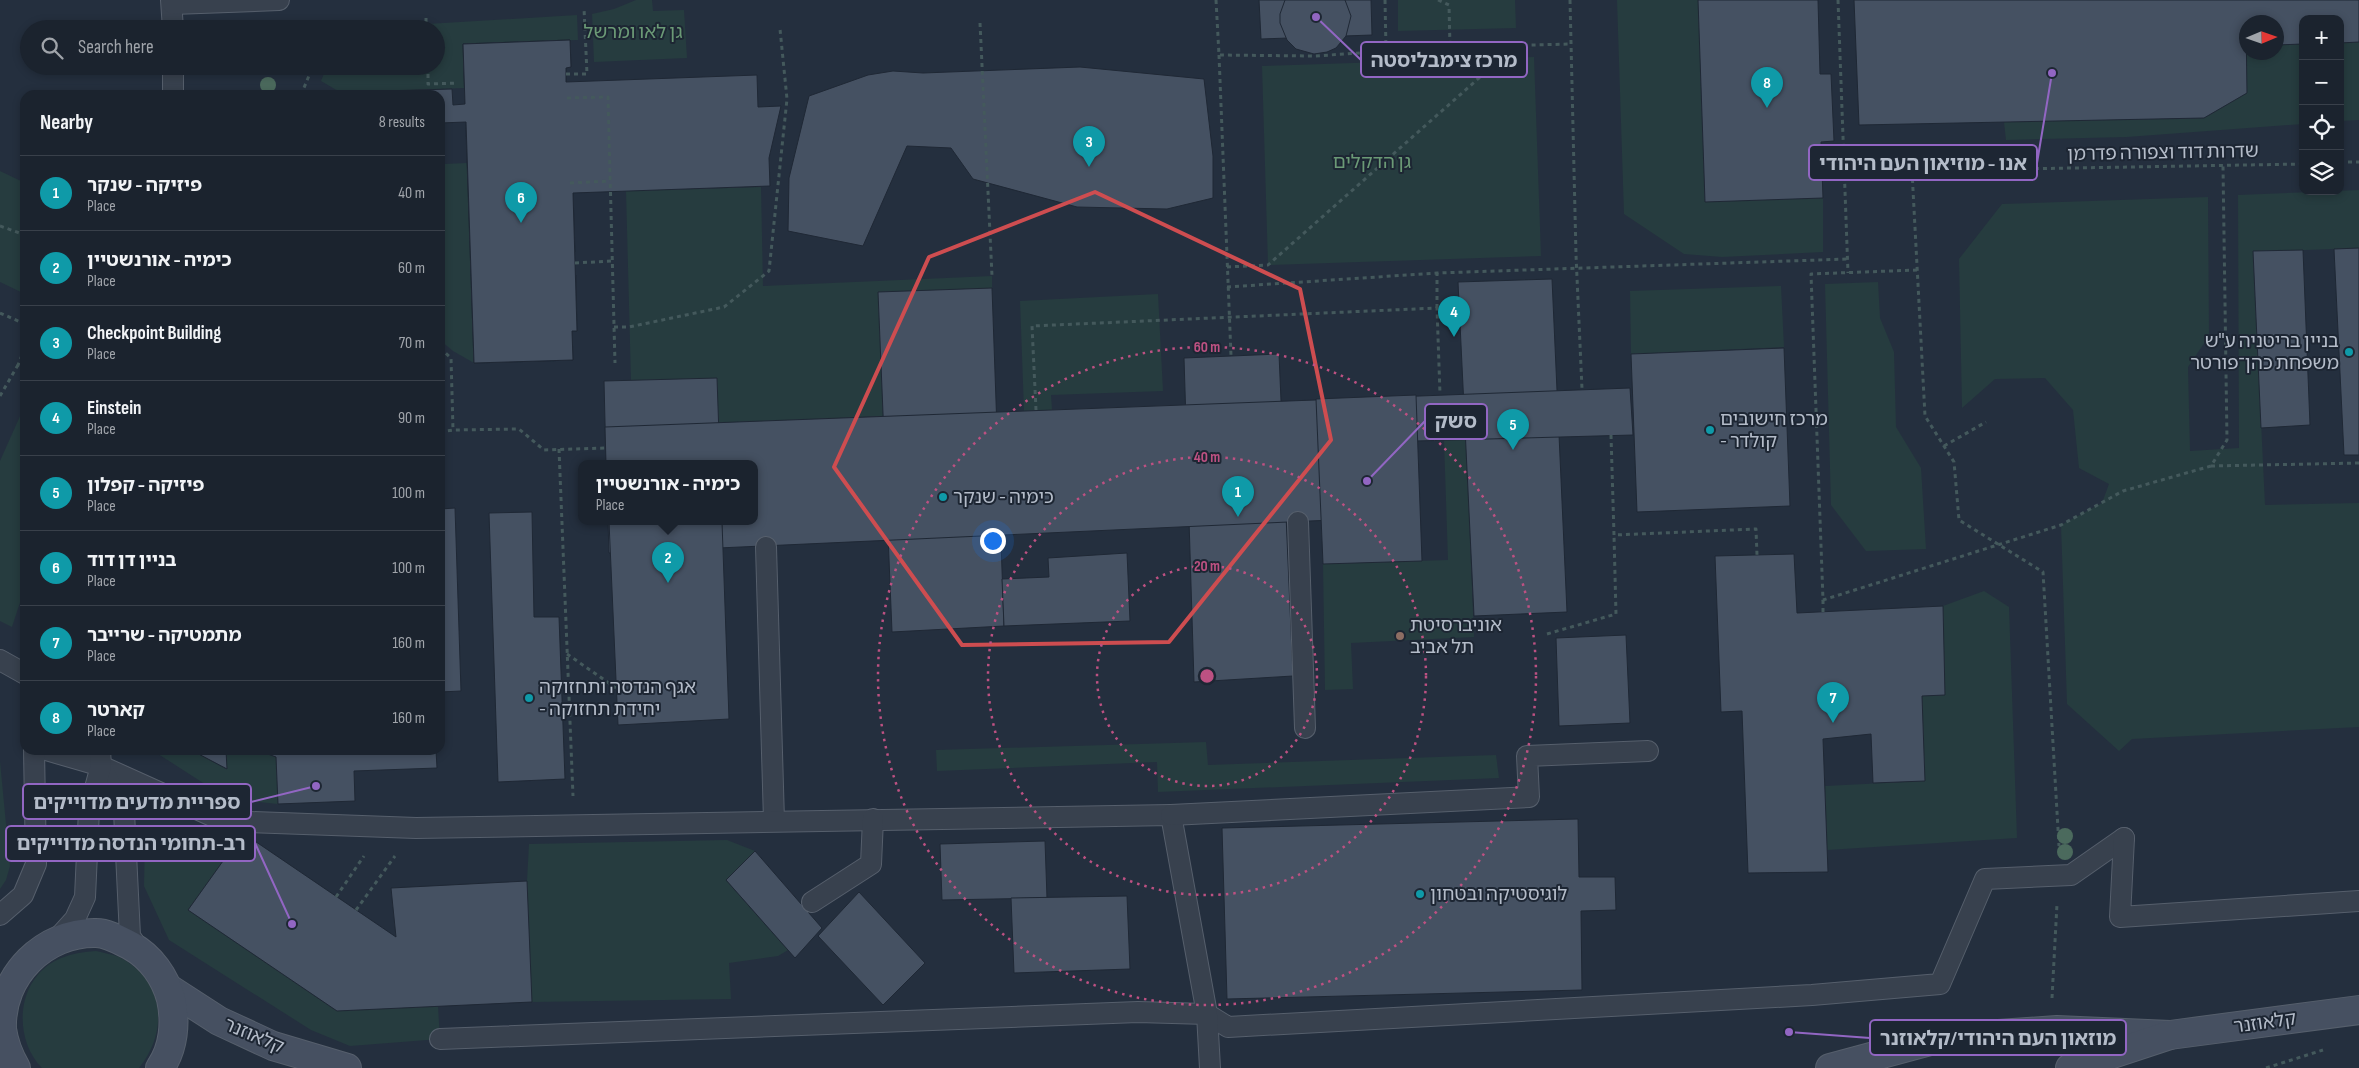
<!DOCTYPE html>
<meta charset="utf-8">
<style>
:root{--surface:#1b232e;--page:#282f3a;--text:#f1f3f6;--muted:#a0a4aa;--line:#39404a;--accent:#2563eb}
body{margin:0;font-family:"Sofia Sans Condensed","Noto Sans Hebrew",sans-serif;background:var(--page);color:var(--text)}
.controls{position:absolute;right:15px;top:15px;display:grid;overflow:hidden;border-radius:10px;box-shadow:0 2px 8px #0003}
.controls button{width:45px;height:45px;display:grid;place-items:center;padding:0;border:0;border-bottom:1px solid var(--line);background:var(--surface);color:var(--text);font:25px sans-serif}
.compass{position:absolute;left:2239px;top:15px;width:45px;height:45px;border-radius:50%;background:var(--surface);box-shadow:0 2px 8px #0003;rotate:88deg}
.you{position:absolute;left:992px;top:540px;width:18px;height:18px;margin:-12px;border:4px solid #fff;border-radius:50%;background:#1a73e8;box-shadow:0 0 0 8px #1a73e833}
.badge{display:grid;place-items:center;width:32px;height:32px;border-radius:50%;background:var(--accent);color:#fff;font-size:16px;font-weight:700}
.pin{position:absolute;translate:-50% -41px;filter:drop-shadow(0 1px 2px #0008)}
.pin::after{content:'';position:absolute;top:26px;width:18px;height:15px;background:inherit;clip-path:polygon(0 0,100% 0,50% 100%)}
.popup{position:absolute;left:578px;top:460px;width:180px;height:65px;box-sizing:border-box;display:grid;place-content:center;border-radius:10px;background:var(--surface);filter:drop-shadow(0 1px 4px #0005);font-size:16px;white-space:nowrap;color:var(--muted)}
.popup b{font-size:19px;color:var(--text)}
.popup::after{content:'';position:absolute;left:50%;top:100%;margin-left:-10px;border:10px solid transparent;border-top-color:var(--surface)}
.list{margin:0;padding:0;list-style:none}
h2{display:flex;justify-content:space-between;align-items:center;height:65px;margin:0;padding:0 20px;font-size:21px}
h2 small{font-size:16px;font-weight:400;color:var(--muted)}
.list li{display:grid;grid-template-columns:32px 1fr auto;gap:15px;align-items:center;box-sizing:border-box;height:75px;padding:0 20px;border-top:1px solid var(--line)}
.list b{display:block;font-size:19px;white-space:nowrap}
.list p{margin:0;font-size:16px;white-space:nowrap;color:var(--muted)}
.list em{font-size:16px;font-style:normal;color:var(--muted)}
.icon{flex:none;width:28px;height:28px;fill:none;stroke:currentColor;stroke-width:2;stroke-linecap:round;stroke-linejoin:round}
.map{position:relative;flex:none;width:2359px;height:1068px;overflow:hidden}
.search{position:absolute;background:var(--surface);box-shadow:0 2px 8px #0003;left:20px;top:20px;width:425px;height:55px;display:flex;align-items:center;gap:12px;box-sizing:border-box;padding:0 18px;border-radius:28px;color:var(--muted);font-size:19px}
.panel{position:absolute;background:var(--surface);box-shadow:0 2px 8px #0003;left:20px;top:90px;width:425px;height:665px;border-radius:15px}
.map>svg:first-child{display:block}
</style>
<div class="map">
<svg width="2359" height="1068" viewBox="0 0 2359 1068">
<rect width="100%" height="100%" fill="#242f3e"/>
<g fill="#263c3f">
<polygon points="636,0 652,0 653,11 684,10 687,58 594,62 592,14 614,9"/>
<polygon points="1398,0 1515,0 1516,28 1398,31"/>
<polygon points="1617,0 1698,0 1705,202 1823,198 1823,252 1722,257 1684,254 1624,214"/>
<polygon points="577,15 578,40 463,44 464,88 383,91 383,95 345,95 321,81 327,66 436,66 436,29 344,29"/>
<polygon points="2359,42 2359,120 2340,121 2340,43"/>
<polygon points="2303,44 2303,124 2127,137 2006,140 2004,122 2204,118 2247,93 2247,53 2276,52 2277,45"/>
<polygon points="1534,57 1541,256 1268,265 1262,66"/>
<polygon points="440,146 445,146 445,164 467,163 474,363 453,351 440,340"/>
<polygon points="0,171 25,183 25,294 0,282"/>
<polygon points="761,187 763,286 992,276 992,288 879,292 883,416 718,423 716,378 631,381 626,191"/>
<polygon points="2359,190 2359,248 2253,252 2265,505 2359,503 2359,727 2132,739 2119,751 2067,704 2061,525 2102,503 2109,484 2079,468 2073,410 2045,378 1995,379 1962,408 1959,259 2002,204 2208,197 2209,336 2188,367 2190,451 2239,448 2238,195"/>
<polygon points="1878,282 1880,318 1894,352 1896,427 1921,468 1926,549 1866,551 1831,505 1825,284"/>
<polygon points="1781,286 1784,347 1631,354 1630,291"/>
<polygon points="1158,294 1163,391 1051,395 1052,410 1024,411 1020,301"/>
<polygon points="440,356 442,426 440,427"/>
<polygon points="25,405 25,587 12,627 0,621 0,461"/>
<polygon points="1466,439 1474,637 1351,643 1353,689 1325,690 1323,564 1448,560 1444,440"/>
<polygon points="1984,591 2009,607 2017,838 1827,850 1825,786 1924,781 1922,696 1945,695 1943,606"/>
<polygon points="1206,742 1208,765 1496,755 1499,778 1158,792 1157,762 937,771 936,750"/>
<polygon points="152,750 191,750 226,769 226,750 257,750 276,757 278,804 228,799"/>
<polygon points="0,761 10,866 6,880 0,889"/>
<polygon points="243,833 188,910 337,1011 438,1006 440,1039 350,1046 311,1030 169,940 144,886 145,836"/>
<polygon points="727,840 755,851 726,880 788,950 778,956 729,963 731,999 532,1002 527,881 529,844"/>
<path d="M96 951C103 953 112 954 119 957 165 980 169 1031 139 1068H42C13 1038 16 982 55 961 68 954 82 952 96 951Z"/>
</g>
<g fill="#455162" stroke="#1f2835">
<polygon points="1259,0 1371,0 1372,35 1261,39"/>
<polygon points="1285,0 1345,0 1351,16 1346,36 1336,48 1327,52 1314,54 1296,49 1287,40 1280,23 1280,14"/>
<polygon points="1698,0 1818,0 1820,74 1831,74 1834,141 1821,142 1823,198 1705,202"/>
<polygon points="1854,0 2359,0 2359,42 2340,43 2340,19 2303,19 2303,44 2276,45 2276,22 2246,22 2247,93 2204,118 1859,125"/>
<polygon points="570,40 571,67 566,68 567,114 574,113 576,172 570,172 570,193 573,193 575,252 572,252 573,275 576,275 577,331 572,331 573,360 474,363 463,44"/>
<polygon points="570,40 571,67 566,68 566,82 757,75 758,107 781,106 769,158 770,186 573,193 577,331 572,331 573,360 474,363 466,122 440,123 440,95 383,95 383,91 452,89 453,105 465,104 463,44"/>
<polygon points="1080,67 1204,79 1213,156 1213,198 1167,209 1077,207 973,179 951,148 907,146 863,246 788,231 789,178 809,96 868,75 893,71 923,73"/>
<polygon points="2359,248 2359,455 2344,455 2334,249"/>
<polygon points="2303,250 2310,425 2261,428 2253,251"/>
<polygon points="1552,279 1567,612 1474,616 1458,282"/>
<polygon points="992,288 1004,626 892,632 878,292"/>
<polygon points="1784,348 1790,506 1637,512 1631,354"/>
<polygon points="1279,354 1293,676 1194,682 1184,358"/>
<polygon points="717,378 720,464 606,464 604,381"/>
<polygon points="1630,388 1633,435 1416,441 1420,516 609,553 608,522 754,522 754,464 606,464 605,427"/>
<polygon points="1416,395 1422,561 1323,564 1316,399"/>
<polygon points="455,508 461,691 440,692 440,509"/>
<polygon points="532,512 534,617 559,617 565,779 498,782 489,513"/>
<polygon points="609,522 722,522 729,719 618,725"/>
<polygon points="1127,553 1130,621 1004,626 1002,579 1049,577 1048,558"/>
<polygon points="1794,554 1797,613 1943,606 1945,695 1922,696 1925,781 1873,783 1871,734 1823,739 1828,872 1748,873 1742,711 1721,712 1715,556"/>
<polygon points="1626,635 1630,723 1559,726 1556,638"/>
<polygon points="191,750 226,750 227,769"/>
<polygon points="257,750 436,750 437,768 354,771 355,801 278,804 276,757"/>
<polygon points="1578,819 1579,877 1615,877 1616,910 1581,911 1582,990 1227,999 1222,828"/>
<polygon points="243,833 396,937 391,888 527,881 532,1002 337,1011 188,910"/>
<polygon points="1045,841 1047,898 942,900 940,844"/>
<polygon points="755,851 822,928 795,958 726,880"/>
<polygon points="859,892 925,963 883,1005 818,936"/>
<polygon points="1127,896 1130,969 1014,973 1011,898"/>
</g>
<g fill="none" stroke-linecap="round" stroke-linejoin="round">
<defs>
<g id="lane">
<polyline points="171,0 173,29"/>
<polyline points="173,4 279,0"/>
<polyline points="173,95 173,66"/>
<polyline points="1298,522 1305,728"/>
<polyline points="766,547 774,821"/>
<polyline points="0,660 25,674"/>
<polyline points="46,750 101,766 223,821 416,828 1171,815 1207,1014 1228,1027 1812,995 1940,984 1985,879 2071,875 2124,838"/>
<polyline points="101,766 124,812 130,936 140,951"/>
<polyline points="1171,815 1529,797 1527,756 1648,751"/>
<polyline points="2124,838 2120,917 2359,901"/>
<polyline points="812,902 871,864 873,819"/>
<polyline points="0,915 23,895 36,864 34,750"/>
<polyline points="57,939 75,919 85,897 89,810 101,766 100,750"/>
<polyline points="440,1039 1138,1012 1207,1014 1210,1068"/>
</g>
<g id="secondary">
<polyline points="168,988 219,1021 273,1046 347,1068"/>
<path d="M16 1068C9 1056 4 1043 2 1029 0 975 45 932 96 933 108 933 121 941 131 946 151 957 165 977 171 999 176 1022 174 1048 160 1068"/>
<polyline points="1830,1068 1930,1041 1984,1035 2057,1030 2170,1035"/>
<polyline points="2070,1068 2170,1035 2359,1010"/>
</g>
</defs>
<use href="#lane" stroke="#565f6c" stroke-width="22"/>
<use href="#secondary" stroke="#565f6c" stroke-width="30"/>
<g stroke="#44595c" stroke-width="3" stroke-dasharray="4 4" stroke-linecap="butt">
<polyline points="1216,0 1219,55 1315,56 1450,47 1571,44"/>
<polyline points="1385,0 1386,50"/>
<polyline points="1438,0 1449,5 1450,47"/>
<polyline points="1570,0 1576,255 1582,389"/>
<polyline points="1838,0 1848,273"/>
<polyline points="426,18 426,29"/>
<polyline points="980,23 992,276"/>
<polyline points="328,29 330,23"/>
<polyline points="1219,55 1231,356"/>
<polyline points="428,66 428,84 458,83"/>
<polyline points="566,74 587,74 584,8"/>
<polyline points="301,95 313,66"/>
<polyline points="567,98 608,97 615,363"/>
<polyline points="2340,162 2359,162"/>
<polyline points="1912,171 1925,416 1954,462 1959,520 2043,572 2059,846"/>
<polyline points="1843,172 2303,164"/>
<polyline points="570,183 610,181"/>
<polyline points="0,226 25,235"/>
<polyline points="575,263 612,261"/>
<polyline points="1227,267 1268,265 1514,47"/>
<polyline points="1917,270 1811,274 1823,600 2061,525 2123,491 2211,466 2227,440 2223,166"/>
<polyline points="1227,287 1437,273 1848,259"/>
<polyline points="1437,308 1437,273"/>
<polyline points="0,313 25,324"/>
<polyline points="614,327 629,327 724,307 769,271 787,99 780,29"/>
<polyline points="25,348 18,365 25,368"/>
<polyline points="440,348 451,358 453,430"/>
<polyline points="0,396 18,365"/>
<polyline points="1036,410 1032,326 1437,308 1440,394"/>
<polyline points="440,432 453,430 519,429 544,450 606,448"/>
<polyline points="1611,435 1614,535 1756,529 1757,555"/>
<polyline points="1944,446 1986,422"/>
<polyline points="559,449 573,796"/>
<polyline points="2211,466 2359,463"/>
<polyline points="1823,600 1823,612"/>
<polyline points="1547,634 1616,614 1614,535"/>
<polyline points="567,654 616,688"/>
<polyline points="336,897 364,856"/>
<polyline points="356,910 395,856"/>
<polyline points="2052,998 2057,904"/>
<polyline points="2266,1068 2323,1050"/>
</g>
<use href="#lane" stroke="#38414e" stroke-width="20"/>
<use href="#secondary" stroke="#465061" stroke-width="28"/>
</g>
<g fill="#4b6a5d">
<circle cx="268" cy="85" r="8"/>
<circle cx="2065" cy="836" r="8"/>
<circle cx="2065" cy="852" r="8"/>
</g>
<path fill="none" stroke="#ce4d50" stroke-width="4" stroke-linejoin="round" d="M1095 192 1300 289 1331 440 1169 642 962 645 834 467 929 257Z"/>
<g fill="none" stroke="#bd5182" stroke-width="2.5" stroke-dasharray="2.5 5">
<circle cx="1207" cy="676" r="110"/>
<circle cx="1207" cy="676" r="219"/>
<circle cx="1207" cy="676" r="329"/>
</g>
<g fill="#0f9aa8" stroke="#1d2633" stroke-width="2">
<circle cx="2349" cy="352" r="5"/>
<circle cx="1710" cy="430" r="5"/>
<circle cx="943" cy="497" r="5"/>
<circle cx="529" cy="698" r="5"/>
<circle cx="1420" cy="894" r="5"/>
</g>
<circle fill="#8d6e63" stroke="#1d2633" stroke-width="2" cx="1400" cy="636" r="5"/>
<g text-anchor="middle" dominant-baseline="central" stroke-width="4" stroke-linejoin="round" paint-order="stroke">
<g font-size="19" fill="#6b9a76" stroke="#1d2633">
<text x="633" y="32">גן לאו ומרשל</text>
<text x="1372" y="162">גן הדקלים</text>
</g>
<g font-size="19" fill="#b4bcc9" stroke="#1d2633">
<text transform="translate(2163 153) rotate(-1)">שדרות דוד וצפורה פדרמן</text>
<text transform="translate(2265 1023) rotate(-8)">קלאוזנר</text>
<text transform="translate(254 1036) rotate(23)">קלאוזנר</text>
</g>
<g font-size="19" fill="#b4bcc9" stroke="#1d2633" text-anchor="start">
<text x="2339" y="341" text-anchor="end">בניין בריטניה ע''ש<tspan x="2339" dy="22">משפחת כהן־פורטר</tspan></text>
<text x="1720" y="419">מרכז חישובים<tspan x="1720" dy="22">- קולדר</tspan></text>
<text x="953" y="497">כימיה - שנקר</text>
<text x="1410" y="625">אוניברסיטת<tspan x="1410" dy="22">תל אביב</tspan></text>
<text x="539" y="687">אגף הנדסה ותחזוקה<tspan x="539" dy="22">- יחידת תחזוקה</tspan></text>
<text x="1430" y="894">לוגיסטיקה ובטחון</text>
</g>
</g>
<circle cx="1207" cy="676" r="8" fill="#bd5182" stroke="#1d2633" stroke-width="2.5"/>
<g font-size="15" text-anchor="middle" font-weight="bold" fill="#bd5182" stroke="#1d2633" stroke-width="4" stroke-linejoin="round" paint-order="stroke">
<text x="1207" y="352">60 m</text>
<text x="1207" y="462">40 m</text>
<text x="1207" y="571">20 m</text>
</g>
<path fill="none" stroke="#9266c3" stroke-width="2" d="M1316 17L1361 60M2052 73L2037 163M1367 481L1425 421M316 786L251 802M292 924L255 843M1789 1032L1870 1038"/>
<g fill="#9266c3" stroke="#1d2633" stroke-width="2">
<circle cx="1316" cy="17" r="5"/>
<circle cx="2052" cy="73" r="5"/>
<circle cx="1367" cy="481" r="5"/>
<circle cx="316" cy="786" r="5"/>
<circle cx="292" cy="924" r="5"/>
<circle cx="1789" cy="1032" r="5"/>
</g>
<g fill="#1d2633" stroke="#9266c3" stroke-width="2">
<rect x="1361" y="42" width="166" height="35" rx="5"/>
<rect x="1809" y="145" width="228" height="35" rx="5"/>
<rect x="1425" y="404" width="62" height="35" rx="5"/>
<rect x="23" y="784" width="228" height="35" rx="5"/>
<rect x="6" y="826" width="249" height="35" rx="5"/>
<rect x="1870" y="1020" width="256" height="35" rx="5"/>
</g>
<g font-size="20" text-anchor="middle" font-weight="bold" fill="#b4bcc9">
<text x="1444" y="67">מרכז צימבליסטה</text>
<text x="1923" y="170">אנו - מוזיאון העם היהודי</text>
<text x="1456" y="428">סשק</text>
<text x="137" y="809">ספריית מדעים מדוייקים</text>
<text x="131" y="850">רב-תחומי הנדסה מדוייקים</text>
<text x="1998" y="1045">מוזאון העם היהודי/קלאוזנר</text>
</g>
</svg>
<div class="controls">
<button>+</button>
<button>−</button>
<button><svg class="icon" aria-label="locate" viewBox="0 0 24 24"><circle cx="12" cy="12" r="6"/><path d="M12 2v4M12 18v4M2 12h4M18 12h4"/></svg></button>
<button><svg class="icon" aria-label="layers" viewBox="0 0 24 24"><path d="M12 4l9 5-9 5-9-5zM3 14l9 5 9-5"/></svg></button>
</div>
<svg class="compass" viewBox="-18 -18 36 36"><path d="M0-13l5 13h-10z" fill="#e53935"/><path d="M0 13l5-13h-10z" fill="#a0a4aa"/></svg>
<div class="you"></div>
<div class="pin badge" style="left:1238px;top:517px;background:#0f9aa8">1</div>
<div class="pin badge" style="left:668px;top:583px;background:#0f9aa8">2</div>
<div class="popup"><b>כימיה - אורנשטיין</b>Place</div>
<div class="pin badge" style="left:1089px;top:167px;background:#0f9aa8">3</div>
<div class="pin badge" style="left:1454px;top:337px;background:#0f9aa8">4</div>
<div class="pin badge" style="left:1513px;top:450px;background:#0f9aa8">5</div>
<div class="pin badge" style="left:521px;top:223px;background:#0f9aa8">6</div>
<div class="pin badge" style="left:1833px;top:723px;background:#0f9aa8">7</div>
<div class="pin badge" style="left:1767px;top:108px;background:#0f9aa8">8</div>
<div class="search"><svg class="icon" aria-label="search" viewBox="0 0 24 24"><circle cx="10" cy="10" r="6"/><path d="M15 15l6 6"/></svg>Search here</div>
<section class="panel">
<h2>Nearby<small>8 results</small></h2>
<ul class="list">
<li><span class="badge" style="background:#0f9aa8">1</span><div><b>פיזיקה - שנקר</b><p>Place</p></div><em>40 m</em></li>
<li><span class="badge" style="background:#0f9aa8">2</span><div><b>כימיה - אורנשטיין</b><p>Place</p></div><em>60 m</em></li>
<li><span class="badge" style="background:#0f9aa8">3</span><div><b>Checkpoint Building</b><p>Place</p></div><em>70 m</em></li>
<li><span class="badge" style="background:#0f9aa8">4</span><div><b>Einstein</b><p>Place</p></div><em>90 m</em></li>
<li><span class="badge" style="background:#0f9aa8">5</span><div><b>פיזיקה - קפלון</b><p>Place</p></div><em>100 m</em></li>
<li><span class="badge" style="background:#0f9aa8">6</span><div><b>בניין דן דוד</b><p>Place</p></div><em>100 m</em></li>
<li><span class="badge" style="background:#0f9aa8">7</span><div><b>מתמטיקה - שרייבר</b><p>Place</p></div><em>160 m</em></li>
<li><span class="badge" style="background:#0f9aa8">8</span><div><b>קארטר</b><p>Place</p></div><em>160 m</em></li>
</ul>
</section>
</div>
